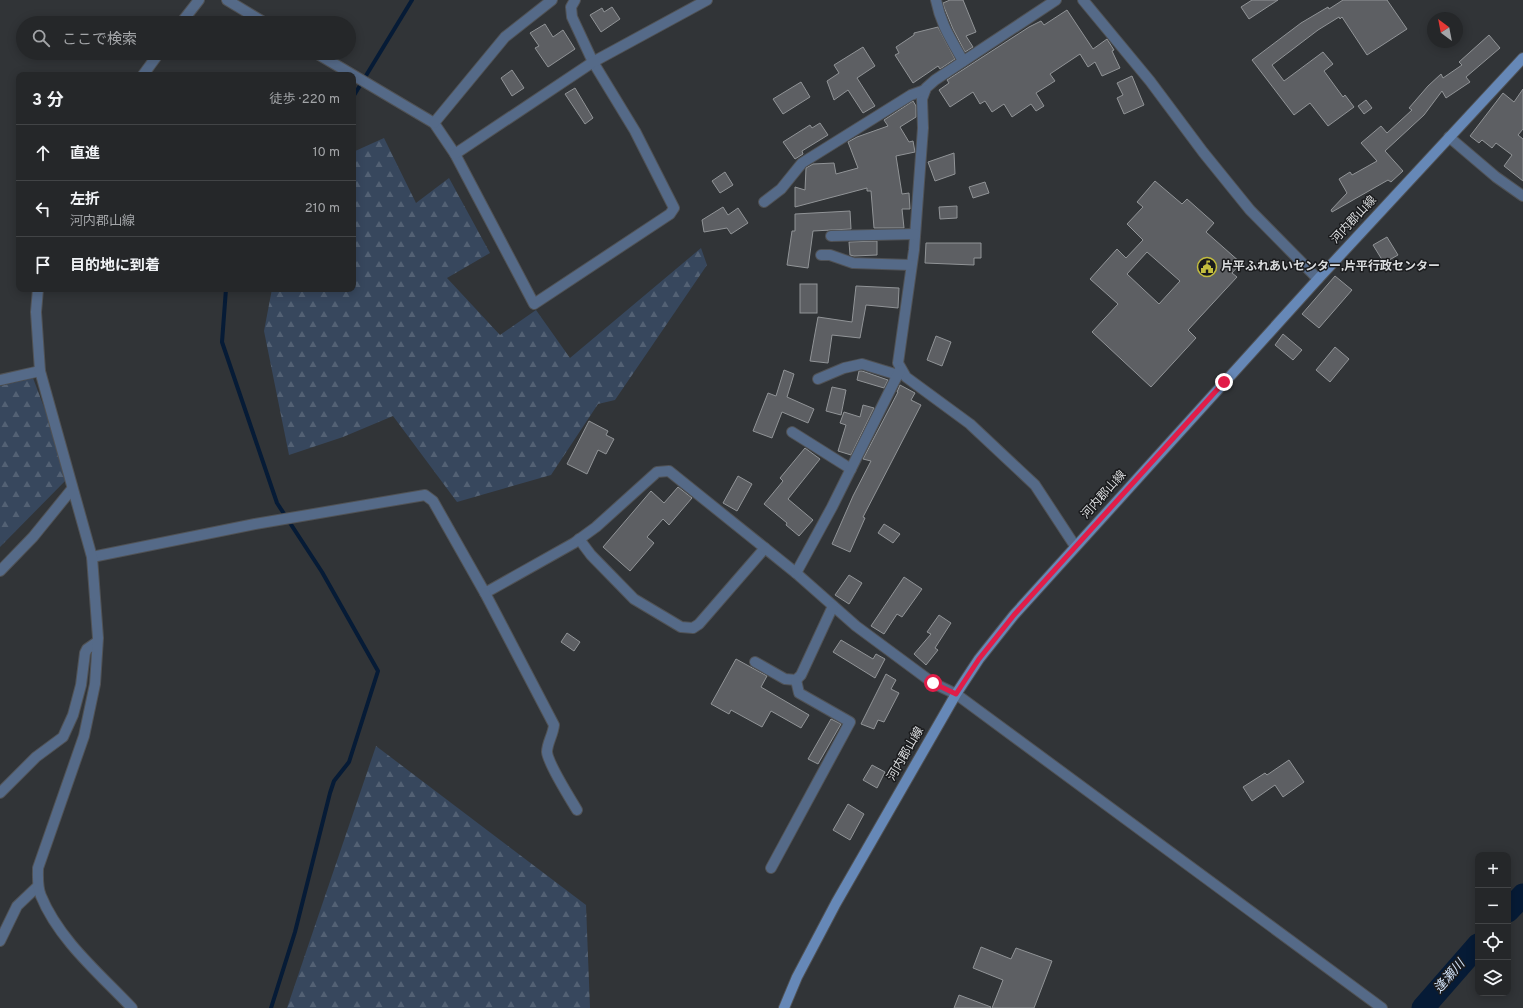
<!DOCTYPE html>
<html lang="ja">
<meta charset="utf-8">
<style>
:root{--surface:#252729;--page:#2d2f31;--text:#f1f3f6;--muted:#a3a5a8;--line:#424446}
body{margin:0;font-family:Overpass,"Noto Sans JP",sans-serif;background:var(--page);color:var(--text)}
.controls{position:absolute;right:12px;bottom:12px;display:grid;overflow:hidden;border-radius:8px;box-shadow:0 2px 10px #0003}
.controls button{width:36px;height:36px;display:grid;place-items:center;padding:0;border:0;border-bottom:1px solid var(--line);background:var(--surface);color:var(--text);font:20px sans-serif}
.compass{position:absolute;left:1427px;top:12px;width:36px;height:36px;border-radius:50%;background:var(--surface);box-shadow:0 2px 10px #0003;rotate:328deg}
.stop{position:absolute;width:12px;height:12px;margin:-9px;border:3px solid #e11d48;border-radius:50%;background:#fff}
.stop.end{background:#e11d48;border-color:#fff;box-shadow:0 1px 4px #0008}
.list{margin:0;padding:0;list-style:none}
h2{display:flex;justify-content:space-between;align-items:center;height:52px;margin:0;padding:0 16px;font-size:17px}
h2 small{font-size:13px;font-weight:400;color:var(--muted)}
.list li{display:grid;grid-template-columns:26px 1fr auto;gap:12px;align-items:center;box-sizing:border-box;height:56px;padding:0 16px;border-top:1px solid var(--line)}
.list b{display:block;font-size:15px;white-space:nowrap}
.list p{margin:0;font-size:13px;white-space:nowrap;color:var(--muted)}
.list em{font-size:13px;font-style:normal;color:var(--muted)}
.icon{flex:none;width:22px;height:22px;fill:none;stroke:currentColor;stroke-width:2;stroke-linecap:round;stroke-linejoin:round}
.map{position:relative;flex:none;width:1523px;height:1008px;overflow:hidden}
.search{position:absolute;background:var(--surface);box-shadow:0 2px 10px #0003;left:16px;top:16px;width:340px;height:44px;display:flex;align-items:center;gap:10px;box-sizing:border-box;padding:0 14px;border-radius:22px;color:var(--muted);font-size:15px}
.panel{position:absolute;background:var(--surface);box-shadow:0 2px 10px #0003;left:16px;top:72px;width:340px;height:220px;border-radius:8px}
.map>svg:first-child{display:block}
</style>
<div class="map">
<svg width="1523" height="1008" viewBox="0 0 1523 1008">
<defs>
<pattern id="forest-firs" width="22" height="20" patternUnits="userSpaceOnUse"><rect width="22" height="20" fill="#37475d"/><path d="M5 1l3.5 6h-7zM16 11l3.5 6h-7z" fill="#536174"/></pattern>
</defs>
<rect width="100%" height="100%" fill="#313437"/>
<g fill="url(#forest-firs)">
<polygon points="384,138 416,203 449,178 490,253 447,278 500,335 536,310 570,358 701,248 707,265 615,400 598,404 551,475 457,502 393,416 343,437 289,455 264,331 272,289 353,289 353,152"/>
<polygon points="33,378 70,476 0,547 0,386"/>
<polygon points="376,746 586,905 590,1008 287,1008"/>
</g>
<g fill="none" stroke-linecap="round" stroke-linejoin="round">
<g stroke="#061b36" stroke-width="4">
<polyline points="353,97 412,0"/>
<polyline points="226,289 222,342 277,503 322,572 378,671 349,762 334,781 330,793 295,932 271,1008"/>
</g>
<g stroke="#061b36" stroke-width="23">
<polyline points="1508,911 1523,895"/>
<polyline points="1423,1008 1478,945"/>
</g>
</g>
<g fill="#5d5f63" stroke="#919497" fill-rule="evenodd">
<polygon points="950,0 963,0 976,32 966,36 973,47 965,52 953,29 944,7 943,3"/>
<polygon points="1252,0 1278,0 1249,19 1241,7"/>
<polygon points="1343,0 1387,0 1407,29 1367,55 1342,17 1340,19 1339,17 1318,30 1272,65 1284,81 1323,52 1333,64 1324,71 1343,97 1345,95 1354,107 1328,126 1310,103 1294,115 1252,60 1301,23 1328,7 1329,9"/>
<polygon points="612,7 620,19 601,32 590,15 602,8 604,12"/>
<polygon points="1067,10 1093,49 1107,39 1114,50 1112,51 1120,68 1102,76 1095,62 1088,67 1080,54 1050,74 1055,81 1036,93 1044,106 1036,111 1031,104 1012,117 1004,104 992,112 985,101 980,104 973,92 950,107 939,90 949,83 947,80 1029,27 1041,21 1044,25"/>
<polygon points="545,24 553,37 563,30 575,49 548,67 535,48 539,46 530,33"/>
<polygon points="938,27 955,59 940,69 938,66 913,83 895,55 899,53 896,47 914,35 914,33"/>
<polygon points="1489,35 1500,48 1466,77 1470,82 1446,98 1442,91 1424,115 1385,151 1403,171 1391,182 1388,180 1332,212 1331,210 1347,193 1339,179 1350,172 1352,175 1377,161 1361,143 1381,126 1387,133 1412,110 1409,108 1428,86 1441,74 1443,78 1462,65 1459,62"/>
<polygon points="863,47 875,66 857,78 875,106 863,113 848,90 834,100 827,81 839,73 834,65"/>
<polygon points="512,70 524,88 512,96 501,78"/>
<polygon points="1132,76 1144,105 1124,114 1117,98 1123,95 1117,83"/>
<polygon points="801,82 810,97 783,114 773,99"/>
<polygon points="575,88 593,118 585,124 565,94"/>
<polygon points="1523,89 1523,129 1518,135 1523,139 1523,181 1504,166 1512,155 1496,143 1492,148 1482,140 1479,143 1470,136 1503,93 1514,102"/>
<polygon points="1366,100 1372,108 1364,114 1358,106"/>
<polygon points="913,101 916,106 916,117 900,127 909,142 913,141 915,152 896,156 902,194 909,193 910,209 902,209 904,228 874,228 871,191 867,191 867,188 795,207 795,187 805,190 806,168 813,164 834,163 836,174 858,168 848,142 857,137 888,126 884,120"/>
<polygon points="820,123 828,135 802,151 803,154 795,159 783,142 810,125 812,128"/>
<polygon points="954,153 955,174 935,181 928,162"/>
<polygon points="725,172 733,185 720,193 712,181"/>
<path d="M1155 181 1182 204 1187 199 1214 223 1206 232 1241 263 1232 273 1237 277 1188 330 1196 338 1151 387 1092 332 1118 304 1090 279 1117 249 1126 258 1143 240 1127 224 1143 207 1137 202ZM1147 252 1180 281 1159 304 1127 274Z"/>
<polygon points="985,182 989,193 973,198 969,187"/>
<polygon points="957,206 957,218 940,219 939,207"/>
<polygon points="723,207 728,215 738,208 748,223 731,234 727,228 704,232 702,220"/>
<polygon points="850,211 851,229 813,231 808,268 787,265 792,231 795,231 795,214"/>
<polygon points="1387,237 1398,255 1384,263 1373,245"/>
<polygon points="877,241 877,255 854,256 850,255 849,242"/>
<polygon points="926,243 981,243 981,258 974,258 974,265 925,263"/>
<polygon points="1335,276 1352,290 1319,328 1302,314"/>
<rect x="800" y="284" width="17" height="29"/>
<polygon points="856,286 899,288 898,308 866,305 860,338 832,335 828,363 810,361 818,317 852,322"/>
<polygon points="1283,334 1302,350 1293,360 1275,345"/>
<polygon points="936,336 951,342 942,366 927,360"/>
<polygon points="1335,347 1349,359 1330,382 1316,370"/>
<polygon points="784,370 794,374 787,397 814,409 808,423 782,412 772,438 753,431 768,393 776,396"/>
<polygon points="859,371 862,371 888,380 884,388 857,380"/>
<polygon points="900,385 915,393 911,400 921,405 863,517 865,518 850,552 832,544 853,496 871,461 863,459 898,392 897,392"/>
<polygon points="832,387 846,390 841,415 826,411"/>
<polygon points="863,405 874,408 851,455 838,451 846,425 840,423 844,412 860,417"/>
<polygon points="589,421 608,431 606,435 614,439 606,454 598,450 587,474 567,464"/>
<polygon points="805,448 820,459 788,499 813,520 799,536 786,525 787,523 764,504 783,481 780,478"/>
<polygon points="738,476 752,484 737,511 723,503"/>
<polygon points="678,487 692,498 669,525 663,519 647,537 654,543 630,571 603,547 651,491 664,503"/>
<polygon points="884,524 900,534 893,543 878,533"/>
<polygon points="849,575 862,583 849,604 835,595"/>
<polygon points="904,577 922,589 902,617 897,614 884,634 871,626"/>
<polygon points="939,615 951,623 935,648 938,650 926,665 914,654 931,634 927,632"/>
<polygon points="567,633 580,642 574,651 561,642"/>
<polygon points="841,640 873,659 876,654 885,659 875,678 833,652"/>
<polygon points="736,659 767,676 761,687 809,715 801,728 771,711 762,727 731,710 729,714 711,704"/>
<polygon points="886,674 896,680 891,689 899,693 884,722 878,720 874,729 861,724"/>
<polygon points="831,719 841,724 818,764 808,759"/>
<polygon points="1289,760 1304,782 1283,797 1275,785 1252,801 1243,787 1265,773 1267,775"/>
<polygon points="872,765 885,772 877,788 863,780"/>
<polygon points="848,804 864,814 850,840 833,830"/>
<polygon points="981,947 1011,959 1016,948 1052,961 1034,1008 992,1008 1003,980 973,968"/>
<polygon points="959,995 991,1007 990,1008 954,1008"/>
</g>
<g fill="none" stroke-linecap="round" stroke-linejoin="round">
<defs>
<g id="minor">
<polyline points="227,0 265,23"/>
<path d="M936 0C941 25 951 39 963 61"/>
<polyline points="1056,0 935,80 926,88 922,99 923,128 914,250 898,363 906,377 970,424 1035,485 1075,546"/>
<polyline points="316,53 434,123 455,154 534,304 670,214 674,208 635,131 593,62 572,17 571,7 575,0"/>
<polyline points="434,123 505,37 552,0"/>
<polyline points="1449,137 1496,177 1523,196"/>
<polyline points="455,154 593,62 707,0"/>
<polyline points="764,202 781,189 802,163 911,95 925,90"/>
<polyline points="831,236 915,234"/>
<polyline points="821,255 830,255 853,263 911,265"/>
<polyline points="818,379 844,368 862,364 898,375"/>
<polyline points="0,380 40,371"/>
<polyline points="792,432 851,469"/>
<polyline points="579,539 591,555 634,599 681,627 693,628 699,624 765,548"/>
<polyline points="92,557 255,524 425,495 433,501 485,593 574,543 596,527 657,472 669,471 796,573 856,626 933,683 956,694 1382,1008"/>
<polyline points="0,571 33,537 72,489"/>
<polyline points="796,573 832,507 900,370"/>
<path d="M485 593 554 725C553 735 547 743 547 752 548 764 570 798 577 810"/>
<polyline points="755,662 785,679 796,680 801,675 833,606"/>
<polyline points="0,793 36,757 63,737 73,715 81,685 85,653 87,649 97,642"/>
<polyline points="771,868 850,722 799,693 796,680"/>
<polyline points="0,941 17,906 38,886"/>
</g>
<g id="tertiary">
<polyline points="1083,0 1150,81 1203,152 1250,210 1318,279"/>
<polyline points="181,23 199,0"/>
<polyline points="143,75 159,53"/>
<path d="M38 289 36 312 40 371 92 557 98 638 95 684 84 736 38 868C38 877 37 887 41 896 59 940 100 974 132 1008"/>
</g>
<polyline id="secondary" points="784,1008 797,977 836,903 956,694 979,659 1014,615 1318,279 1523,58"/>
</defs>
<use href="#minor" stroke="#505255" stroke-width="12"/>
<use href="#tertiary" stroke="#505255" stroke-width="12"/>
<use href="#secondary" stroke="#505255" stroke-width="12"/>
<use href="#minor" stroke="#556a88" stroke-width="10"/>
<use href="#tertiary" stroke="#556a88" stroke-width="10"/>
<use href="#secondary" stroke="#6688b7" stroke-width="10"/>
</g>
<g fill="none" stroke-linecap="round" stroke-linejoin="round">
<polyline stroke="#e11d48" stroke-width="5" points="933,683 956,694 979,659 1014,615 1224,382"/>
</g>
<defs>
<symbol id="civic-ring" viewBox="-11 -11 22 22"><circle r="9.5" fill="#1a1b1d" stroke="#c3bd3e" stroke-width="1.5"/><path d="M-.6-6.5H3V-4.5H.6V-3L4-1V1h2V6H-6V1h2V-1L-.6-3ZM-1.2 2.5V6h2.4V2.5Z" fill="#c3bd3e"/></symbol>
</defs>
<g fill-rule="evenodd">
<use href="#civic-ring" x="1196" y="256" width="22" height="22"/>
</g>
<g text-anchor="middle" dominant-baseline="central" stroke-width="3" stroke-linejoin="round" paint-order="stroke">
<g font-size="12" fill="#dbdddf" stroke="#1a1b1d">
<text transform="translate(1354 220) rotate(-47)">河内郡山線</text>
<text transform="translate(1104 495) rotate(-48)">河内郡山線</text>
<text transform="translate(906 754) rotate(-60)">河内郡山線</text>
</g>
<g font-size="12" font-weight="bold" fill="#dbdddf" stroke="#1a1b1d" text-anchor="start">
<text x="1221" y="267">片平ふれあいセンター,片平行政センター</text>
</g>
<g font-size="13" font-style="italic" fill="#d0e1f7" stroke="#1a1b1d">
<text transform="translate(1450 977) rotate(-49)">逢瀬川</text>
</g>
</g>
</svg>
<div class="controls">
<button>+</button>
<button>−</button>
<button><svg class="icon" aria-label="locate" viewBox="0 0 24 24"><circle cx="12" cy="12" r="6"/><path d="M12 2v4M12 18v4M2 12h4M18 12h4"/></svg></button>
<button><svg class="icon" aria-label="layers" viewBox="0 0 24 24"><path d="M12 4l9 5-9 5-9-5zM3 14l9 5 9-5"/></svg></button>
</div>
<svg class="compass" viewBox="-18 -18 36 36"><path d="M0-13l5 13h-10z" fill="#e53935"/><path d="M0 13l5-13h-10z" fill="#a3a5a8"/></svg>
<div class="stop" style="left:933px;top:683px"></div>
<div class="stop end" style="left:1224px;top:382px"></div>
<div class="search"><svg class="icon" aria-label="search" viewBox="0 0 24 24"><circle cx="10" cy="10" r="6"/><path d="M15 15l6 6"/></svg>ここで検索</div>
<section class="panel">
<h2>3 分<small>徒歩 · 220 m</small></h2>
<ul class="list">
<li><svg class="icon" aria-label="ahead" viewBox="0 0 24 24"><path d="M12 20V5M6 11l6-6 6 6"/></svg><div><b>直進</b></div><em>10 m</em></li>
<li><svg class="icon" aria-label="left" viewBox="0 0 24 24"><path d="M17 20v-9H6M10 6l-5 5 5 5"/></svg><div><b>左折</b><p>河内郡山線</p></div><em>210 m</em></li>
<li><svg class="icon" aria-label="arrive" viewBox="0 0 24 24"><path d="M6 21V4h12l-3 4 3 4H6"/></svg><div><b>目的地に到着</b></div></li>
</ul>
</section>
</div>
